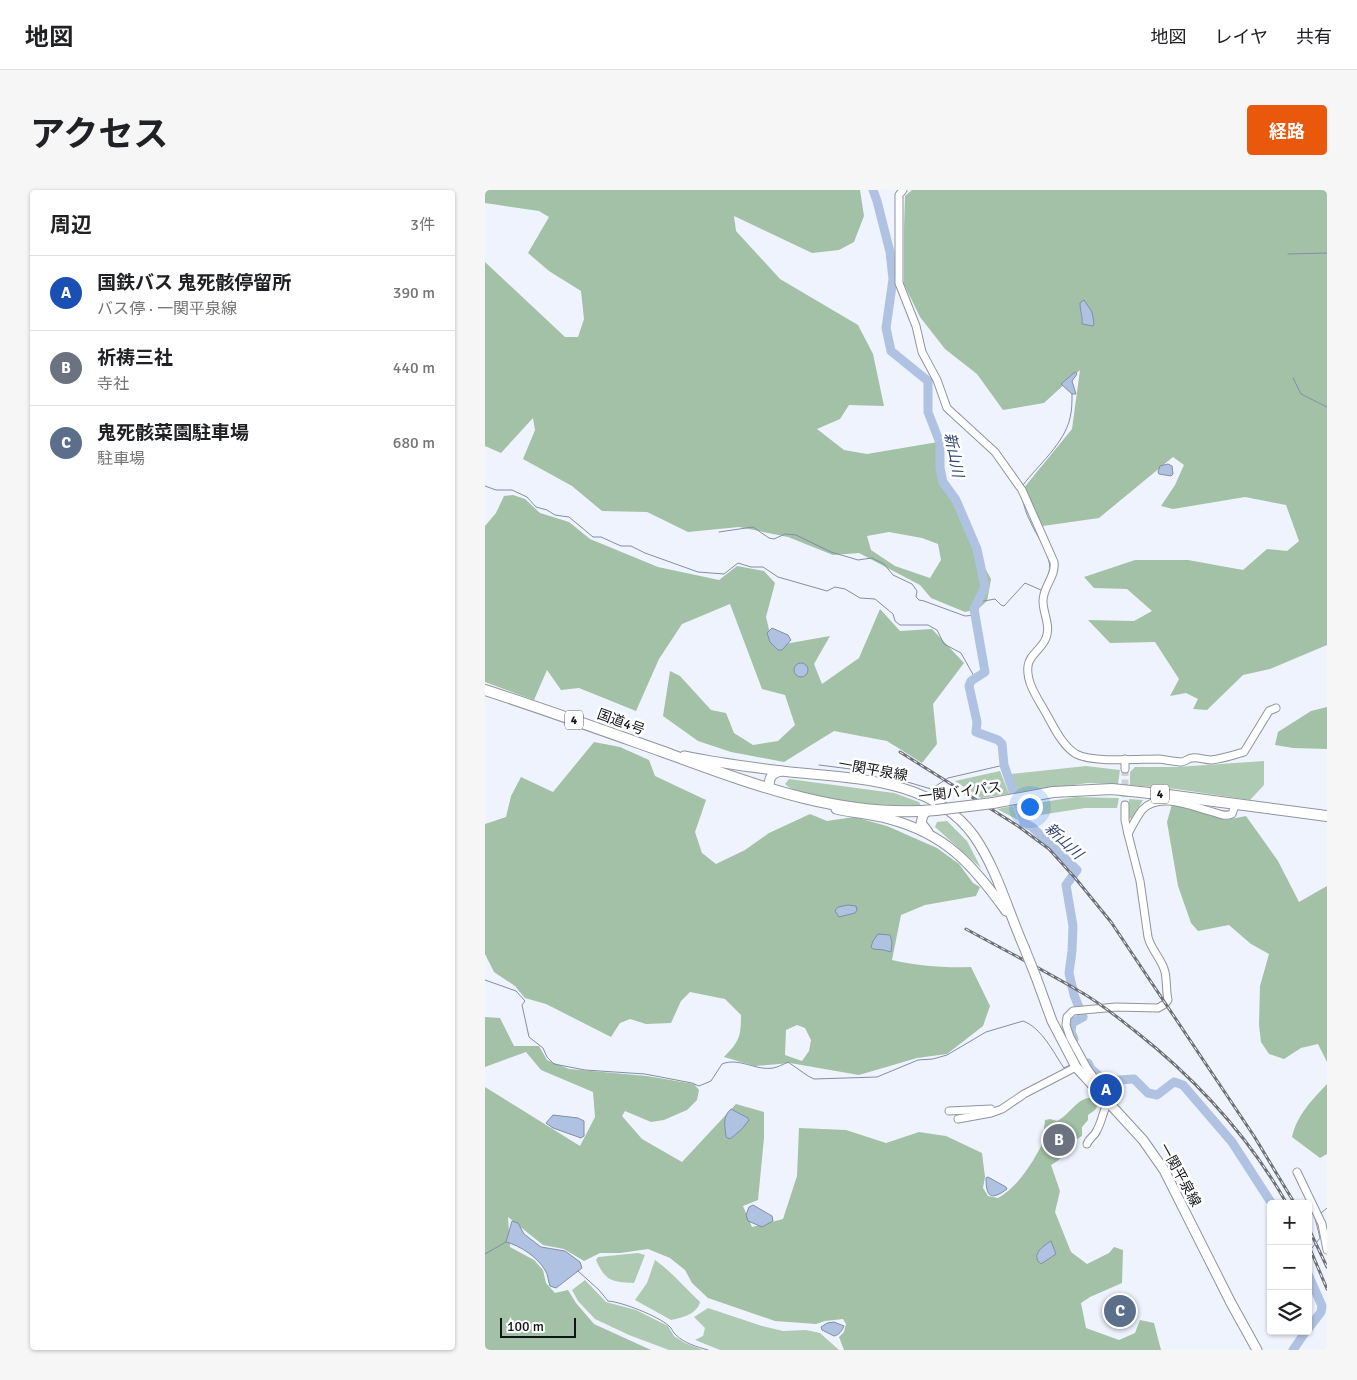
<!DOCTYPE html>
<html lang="ja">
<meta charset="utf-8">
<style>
:root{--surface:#fff;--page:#f6f6f6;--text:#202124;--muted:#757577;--line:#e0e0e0;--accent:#ea580c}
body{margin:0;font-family:Signika,"Noto Sans JP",sans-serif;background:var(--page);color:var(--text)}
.controls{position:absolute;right:15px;bottom:15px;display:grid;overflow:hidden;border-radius:5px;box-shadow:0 1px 4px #0004}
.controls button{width:45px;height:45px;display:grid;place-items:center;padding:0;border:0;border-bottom:1px solid var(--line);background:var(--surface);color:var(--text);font:25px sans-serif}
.scale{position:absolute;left:15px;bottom:12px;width:76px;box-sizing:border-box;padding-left:5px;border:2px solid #131418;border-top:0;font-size:14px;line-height:18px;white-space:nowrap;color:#131418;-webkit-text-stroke:4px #fff;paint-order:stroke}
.you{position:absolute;left:544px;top:616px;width:18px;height:18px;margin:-12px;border:4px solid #fff;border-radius:50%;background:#1a73e8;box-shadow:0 0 0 8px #1a73e833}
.badge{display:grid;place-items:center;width:32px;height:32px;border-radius:50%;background:var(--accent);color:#fff;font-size:16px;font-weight:700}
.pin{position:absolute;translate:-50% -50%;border:2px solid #fff;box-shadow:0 1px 5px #0006}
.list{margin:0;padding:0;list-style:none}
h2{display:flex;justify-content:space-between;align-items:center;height:65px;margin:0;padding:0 20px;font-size:21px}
h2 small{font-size:16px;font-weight:400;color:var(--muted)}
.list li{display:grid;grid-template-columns:32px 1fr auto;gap:15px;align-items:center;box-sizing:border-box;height:75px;padding:0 20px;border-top:1px solid var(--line)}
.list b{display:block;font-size:19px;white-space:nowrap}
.list p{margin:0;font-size:16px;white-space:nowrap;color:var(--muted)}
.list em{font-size:16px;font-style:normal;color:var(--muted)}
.icon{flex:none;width:28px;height:28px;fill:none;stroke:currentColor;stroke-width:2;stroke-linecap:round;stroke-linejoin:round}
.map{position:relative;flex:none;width:842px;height:1160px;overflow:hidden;border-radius:5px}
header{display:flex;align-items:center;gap:30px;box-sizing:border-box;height:70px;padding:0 25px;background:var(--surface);border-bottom:1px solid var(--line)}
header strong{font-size:24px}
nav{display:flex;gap:28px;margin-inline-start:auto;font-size:18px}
.intro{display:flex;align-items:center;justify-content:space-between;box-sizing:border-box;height:120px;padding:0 30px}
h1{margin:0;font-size:35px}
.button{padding:12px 22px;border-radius:5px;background:var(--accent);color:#fff;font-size:18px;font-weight:700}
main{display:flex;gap:30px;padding:0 30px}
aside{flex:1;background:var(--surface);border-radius:5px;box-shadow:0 1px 4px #0004}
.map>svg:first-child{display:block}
</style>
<header>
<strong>地図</strong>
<nav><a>地図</a><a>レイヤ</a><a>共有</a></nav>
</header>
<div class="intro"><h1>アクセス</h1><a class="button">経路</a></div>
<main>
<aside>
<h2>周辺<small>3件</small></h2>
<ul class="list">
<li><span class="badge" style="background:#1a4fb4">A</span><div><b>国鉄バス 鬼死骸停留所</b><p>バス停 · 一関平泉線</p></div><em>390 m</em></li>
<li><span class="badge" style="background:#6b7280">B</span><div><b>祈祷三社</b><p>寺社</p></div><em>440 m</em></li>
<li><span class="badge" style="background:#5c6f8a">C</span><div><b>鬼死骸菜園駐車場</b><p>駐車場</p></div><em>680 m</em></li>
</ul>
</aside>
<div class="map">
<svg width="842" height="1160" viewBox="0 0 842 1160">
<rect width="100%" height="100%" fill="#eff3fe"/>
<g fill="#afcab2">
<polygon points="779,571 779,595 765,610 691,599 645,595 645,582 650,577 692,577"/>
<polygon points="601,576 635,580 633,594 603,593 531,603 526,584"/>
<polygon points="515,581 524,604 496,608 470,591"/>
<path d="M304 589 409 603 434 612 436 616C404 615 323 615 300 594Z"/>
<polygon points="591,607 634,608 632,618 600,618 542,627 538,615"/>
<polygon points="644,609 658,610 647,629 644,628"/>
<polygon points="528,616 533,630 512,619"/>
<polygon points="462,631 482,651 496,678 450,637 452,632"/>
<path d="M153 1063 160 1065 149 1093C127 1092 120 1091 111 1070L113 1067Z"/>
<path d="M170 1070C187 1082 200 1098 215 1112 212 1124 197 1128 186 1130L150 1110 162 1093Z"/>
<polygon points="100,1090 121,1112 151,1120 183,1136 189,1146 200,1153 218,1160 184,1160 144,1145 110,1129 93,1111 87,1100"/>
<polygon points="223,1118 277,1136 298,1141 321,1140 335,1143 354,1160 235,1160 210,1150 218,1146 220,1138 209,1127"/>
</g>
<g fill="#a3c1a6" fill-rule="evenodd">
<path d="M0 0H375L379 26 369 52 354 60 327 63 249 26 251 41 295 89 373 135 388 164 399 216 364 215 355 229 332 239 359 260 382 264 453 252V286L472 309 489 358 506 389 502 411 493 419 480 422 446 408 435 395 374 363 348 365 303 347 254 337 203 342 162 322 117 321 87 296 38 269 50 240 48 228 16 263 0 256V72L80 147H93L99 129 96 101 64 81 43 63 64 27 54 21 0 13ZM404 342 437 348 453 354 456 370 445 388 410 376 386 360 382 346Z"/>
<polygon points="427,0 842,0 842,455 785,479 758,485 722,520 708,519 713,509 701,503 685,506 694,489 670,452 625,453 603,430 649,431 667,421 642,399 609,398 599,387 650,370 703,370 758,380 782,359 802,361 814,351 801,315 760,307 688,319 676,316 690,295 699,275 688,267 614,328 558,336 538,299 587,239 595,180 559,213 518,220 492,184 460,159 435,127 419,94 419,38 420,6"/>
<polygon points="28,305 40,309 55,323 84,332 105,349 173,377 234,390 252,376 279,381 290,393 281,427 288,456 345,446 329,474 337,494 374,468 395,419 415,441 447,439 479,473 448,514 452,554 437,573 402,551 349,541 299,572 246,562 213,551 178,526 185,481 195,486 226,520 241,523 249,543 268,555 293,551 310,535 300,505 277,499 245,414 197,434 174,469 151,521 94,498 76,500 62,480 49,510 0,492 0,336 11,323 19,306"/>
<polygon points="842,517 842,559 808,558 790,555 793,542 826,521"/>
<path d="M109 552 135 557 164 570 170 586 221 610 210 642 217 663 231 674 260 660 284 643 325 624 342 631 369 627 402 636 452 658 474 674 488 693 495 697 491 706 440 715 416 725 407 770C433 776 459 778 486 777L505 816 498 836 462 864 432 868 374 885 305 873 270 876 239 867C254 852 256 847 256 825L240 809 205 802 196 811 186 833 161 834 145 829 135 833 126 847 61 814 40 808 30 796 9 782 0 764V634L21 627 26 606 36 587 68 602ZM312 835 320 838 326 850 324 861 317 871 300 865 301 840Z"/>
<polygon points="687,614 741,630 761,626 793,671 814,712 842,696 842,879 842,872 833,854 816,858 799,869 784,864 776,852 774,835 775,796 784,764 766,754 744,735 713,741 706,733 693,696 682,632"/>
<path d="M0 827 15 828 29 856H54L62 870 84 879 162 886 209 894 214 900 212 910 202 920 179 930 166 932 140 921 137 926 157 949 197 972 251 914 279 922V948L273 1010 258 1016 267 1037 298 1029 312 986 314 938 361 940 401 953 434 942 461 946 497 963 500 987 498 998 503 1006 513 1008C536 995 550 968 562 945L559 938 560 930 565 929 572 931C586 924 593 905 610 908L613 915 610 920 603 925V930L597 937V946L592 949 582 950C581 963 577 969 566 975L575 1001 570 1022 586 1062 602 1074 624 1063 629 1057 638 1060 637 1093 605 1107 596 1113 601 1138 634 1150 650 1143 655 1130 669 1133 676 1160H359L354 1147 359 1142 361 1134 358 1129 340 1131 331 1134 290 1131 223 1108 207 1093 200 1080 185 1068 163 1059 135 1063H115L99 1071 79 1059 58 1055 23 1027 25 1057 49 1070 58 1080 61 1093 70 1103 83 1100 91 1113 109 1134 166 1160H0V897L95 956 110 927 108 902 56 880 41 862 0 877Z"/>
<path d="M842 894V964L835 968 807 947C812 925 827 910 842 894Z"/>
</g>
<g fill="#b0c2e2" stroke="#818ea5">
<path d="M599 110 607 122 609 133 608 136 597 134C598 127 595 122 595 113Z"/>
<polygon points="590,182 592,184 587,191 591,204 587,204 576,194"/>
<polygon points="683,274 687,276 688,284 686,286 674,284 673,282 675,276"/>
<polygon points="287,438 303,445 306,450 297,460 293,460 285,452 282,443"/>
<circle cx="316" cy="480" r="7"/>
<polygon points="363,715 371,716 372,720 370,723 354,727 350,721 353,717"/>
<polygon points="393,744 405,745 407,752 406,762 399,760 388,759 386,757 388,751"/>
<path d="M246 919 263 928 264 930 257 939 245 949 241 947C240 936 237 927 246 919Z"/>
<polygon points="68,925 93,928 99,931 99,946 96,948 68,938 61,933"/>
<path d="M503 987 521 997 522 999C506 1011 501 1007 501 988Z"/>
<polygon points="268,1015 287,1026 288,1031 277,1037 263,1031 261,1025 264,1017"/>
<path d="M27 1031 33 1033 39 1044 56 1057 80 1061 95 1072 97 1078 71 1098 65 1096C63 1091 63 1084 60 1080 52 1067 36 1056 21 1052Z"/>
<path d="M566 1051 571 1064 556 1074C545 1065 558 1056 566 1051Z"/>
<path d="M349 1132 359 1136C357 1141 354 1145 349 1146L337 1140 336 1137 342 1133Z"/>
</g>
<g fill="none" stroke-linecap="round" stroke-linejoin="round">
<g stroke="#818ea5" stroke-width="1">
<polyline points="803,64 842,63"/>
<polyline points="808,188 816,204 842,217"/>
<polyline points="512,271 520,281"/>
<path d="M538 295C553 275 579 254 585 228 587 220 587 212 587 204"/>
<polyline points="0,296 11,300 27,300 42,307 51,317 62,320 70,325 84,327 108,347 116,347 136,356 146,356 160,363 213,382 239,384 253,373 266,377 278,377 293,387 342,401 350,397 360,399 375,408 390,409 408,424 410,431 415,435 443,435 452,440 459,454 476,463 490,488"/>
<path d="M537 308C539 315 541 324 545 331 552 347 565 362 565 380"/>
<polyline points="234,342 268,337 284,348 289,349 300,344 311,345 346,362 373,370 387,368 399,374 408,385 427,394 432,401 431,407 434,410 439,411 480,426 491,425"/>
<polyline points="494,410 499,411 510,409 516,415 519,416 540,393 556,400 558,397"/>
<polyline points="334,575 389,582 446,599 463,588 519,575"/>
<path d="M0 790 31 801 40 811 37 815 44 847 58 858 62 867 69 874 100 880 160 884 207 893 214 896 226 891 237 874C254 867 271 881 288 878 293 877 299 874 303 872L323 886 329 889 392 887 433 870 448 869 462 865 501 842 538 831C557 838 568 862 579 878L585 875"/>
<polyline points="835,1024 842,1018"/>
<polyline points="823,1063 835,1048 830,1028"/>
<polyline points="0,1064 21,1052"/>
<path d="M93 1081 114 1100 123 1111C137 1112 173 1126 184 1136 187 1138 188 1143 191 1145 199 1153 212 1157 223 1160"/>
</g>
<g stroke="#b0c2e2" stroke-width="9">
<polyline points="388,0 392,11 405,62 408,89 401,138 406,161 443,191 443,222 455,253 455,278 458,292 471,310 492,359 500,397 489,419 500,482 486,491 484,496 492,532 491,542 513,550 517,554 519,575 539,633 547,637 592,680 581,695 588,736 587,761 584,783 589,805 598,827 587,833 586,842 589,849"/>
<polyline points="603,873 606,879 620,891 649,889 663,903 672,905 689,892 698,895 747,952 787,1014"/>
<polyline points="823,1084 837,1116 836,1122 823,1139"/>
<polyline points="808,1160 821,1141"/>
</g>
<polyline stroke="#ced2dc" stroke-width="7" stroke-dasharray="7 3.5" stroke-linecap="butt" points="640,579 640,615"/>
<defs>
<g id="minor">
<path d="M418 0 414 5V93L431 136 437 162 452 190 462 218 510 262 537 300 569 372C571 387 558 396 558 411 558 424 566 435 561 448 557 459 544 465 543 476 541 491 551 506 558 518 567 533 576 555 591 564 608 573 654 569 674 569 682 570 690 572 697 572 701 571 704 568 707 568 713 567 720 570 726 570 737 569 749 565 759 562L784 521 791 518"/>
<polyline points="640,569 640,579"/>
<polyline points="640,615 640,630 643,644"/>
<path d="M625 910 602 878 585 847 581 835 582 827 588 821 631 817 673 818 680 814 683 810C681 801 682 791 680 782 677 769 666 760 663 747L655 691 643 644C647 636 652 627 657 620 674 601 708 617 728 622 735 624 740 627 747 624L751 613"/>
<polyline points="464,921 506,919"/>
<polyline points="473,929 506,923 517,919 539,904 591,877"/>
<path d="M602 954C604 948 610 946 612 940 617 931 618 921 623 912"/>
<polyline points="812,982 837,1034 842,1060"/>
</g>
<g id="major">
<path d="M199 566C232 573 264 577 297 581 363 589 446 586 489 646 512 679 523 721 539 757"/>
<path d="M285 598C283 589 286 583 296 581"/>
<path d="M351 619C368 623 386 624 404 629 461 644 488 675 521 721"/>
<polyline points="442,621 438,625 436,633 443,642"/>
<polyline points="551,787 567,831 591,877 658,950 679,980 746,1113 772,1160"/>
</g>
<g id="highway">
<path d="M0 500C59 519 117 540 176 561 264 593 355 629 451 620"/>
<polyline points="508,613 568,602 627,599 683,605 842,626"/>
</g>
</defs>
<use href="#minor" stroke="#90949e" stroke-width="9"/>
<use href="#major" stroke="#90949e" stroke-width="11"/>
<use href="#highway" stroke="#90949e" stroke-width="12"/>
<use href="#minor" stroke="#fff" stroke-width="7"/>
<use href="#major" stroke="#fff" stroke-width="9"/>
<use href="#highway" stroke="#fff" stroke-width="10"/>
<defs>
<g id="rail">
<polyline points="415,562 533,636 564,659 591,689 626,732 769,946 810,1014"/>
<path d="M481 739C519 760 557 779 594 801 614 812 632 827 650 841 711 889 763 945 802 1014"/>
<polyline points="823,1037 842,1077"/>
<polyline points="823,1054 842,1099"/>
</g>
</defs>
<use href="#rail" stroke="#6e7077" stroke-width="3"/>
<use href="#rail" stroke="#fff" stroke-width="1" stroke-dasharray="4" stroke-linecap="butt"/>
<defs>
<polyline id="major-bridge" points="539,757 551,787"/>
<polyline id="highway-bridge" points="451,620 508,613"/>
</defs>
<use href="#major-bridge" stroke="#90949e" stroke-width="11" stroke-linecap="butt"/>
<use href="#highway-bridge" stroke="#90949e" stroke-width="12" stroke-linecap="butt"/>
<use href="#major-bridge" stroke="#fff" stroke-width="9"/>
<use href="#highway-bridge" stroke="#fff" stroke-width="10"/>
</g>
<g text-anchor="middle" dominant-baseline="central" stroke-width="5" stroke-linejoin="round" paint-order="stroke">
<g fill="#fff" stroke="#5a5a5d" stroke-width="1">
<rect x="80" y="520.5" width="18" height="19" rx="4"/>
<rect x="666" y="594.5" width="18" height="19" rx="4"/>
</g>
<g font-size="12" font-weight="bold" fill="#131418">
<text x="89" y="530">4</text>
<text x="675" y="604">4</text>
</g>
<g font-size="14" fill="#131418" stroke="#fff">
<text transform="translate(136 532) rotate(20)">国道4号</text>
<text transform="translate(388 580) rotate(10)">一関平泉線</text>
<text transform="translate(475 602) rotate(-7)">一関バイパス</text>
<text transform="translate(695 985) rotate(61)">一関平泉線</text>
</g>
<g font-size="15" font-style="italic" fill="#2f4671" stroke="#fff">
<text transform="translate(469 265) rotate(79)">新山川</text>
<text transform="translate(579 651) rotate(43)">新山川</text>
</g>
</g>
</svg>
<div class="controls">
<button>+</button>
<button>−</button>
<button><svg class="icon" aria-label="layers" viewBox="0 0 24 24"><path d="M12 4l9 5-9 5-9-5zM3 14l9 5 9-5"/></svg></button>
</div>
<div class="scale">100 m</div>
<div class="you"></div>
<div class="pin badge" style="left:621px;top:900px;background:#1a4fb4">A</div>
<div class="pin badge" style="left:574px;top:950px;background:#6b7280">B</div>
<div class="pin badge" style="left:635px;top:1121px;background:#5c6f8a">C</div>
</div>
</main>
